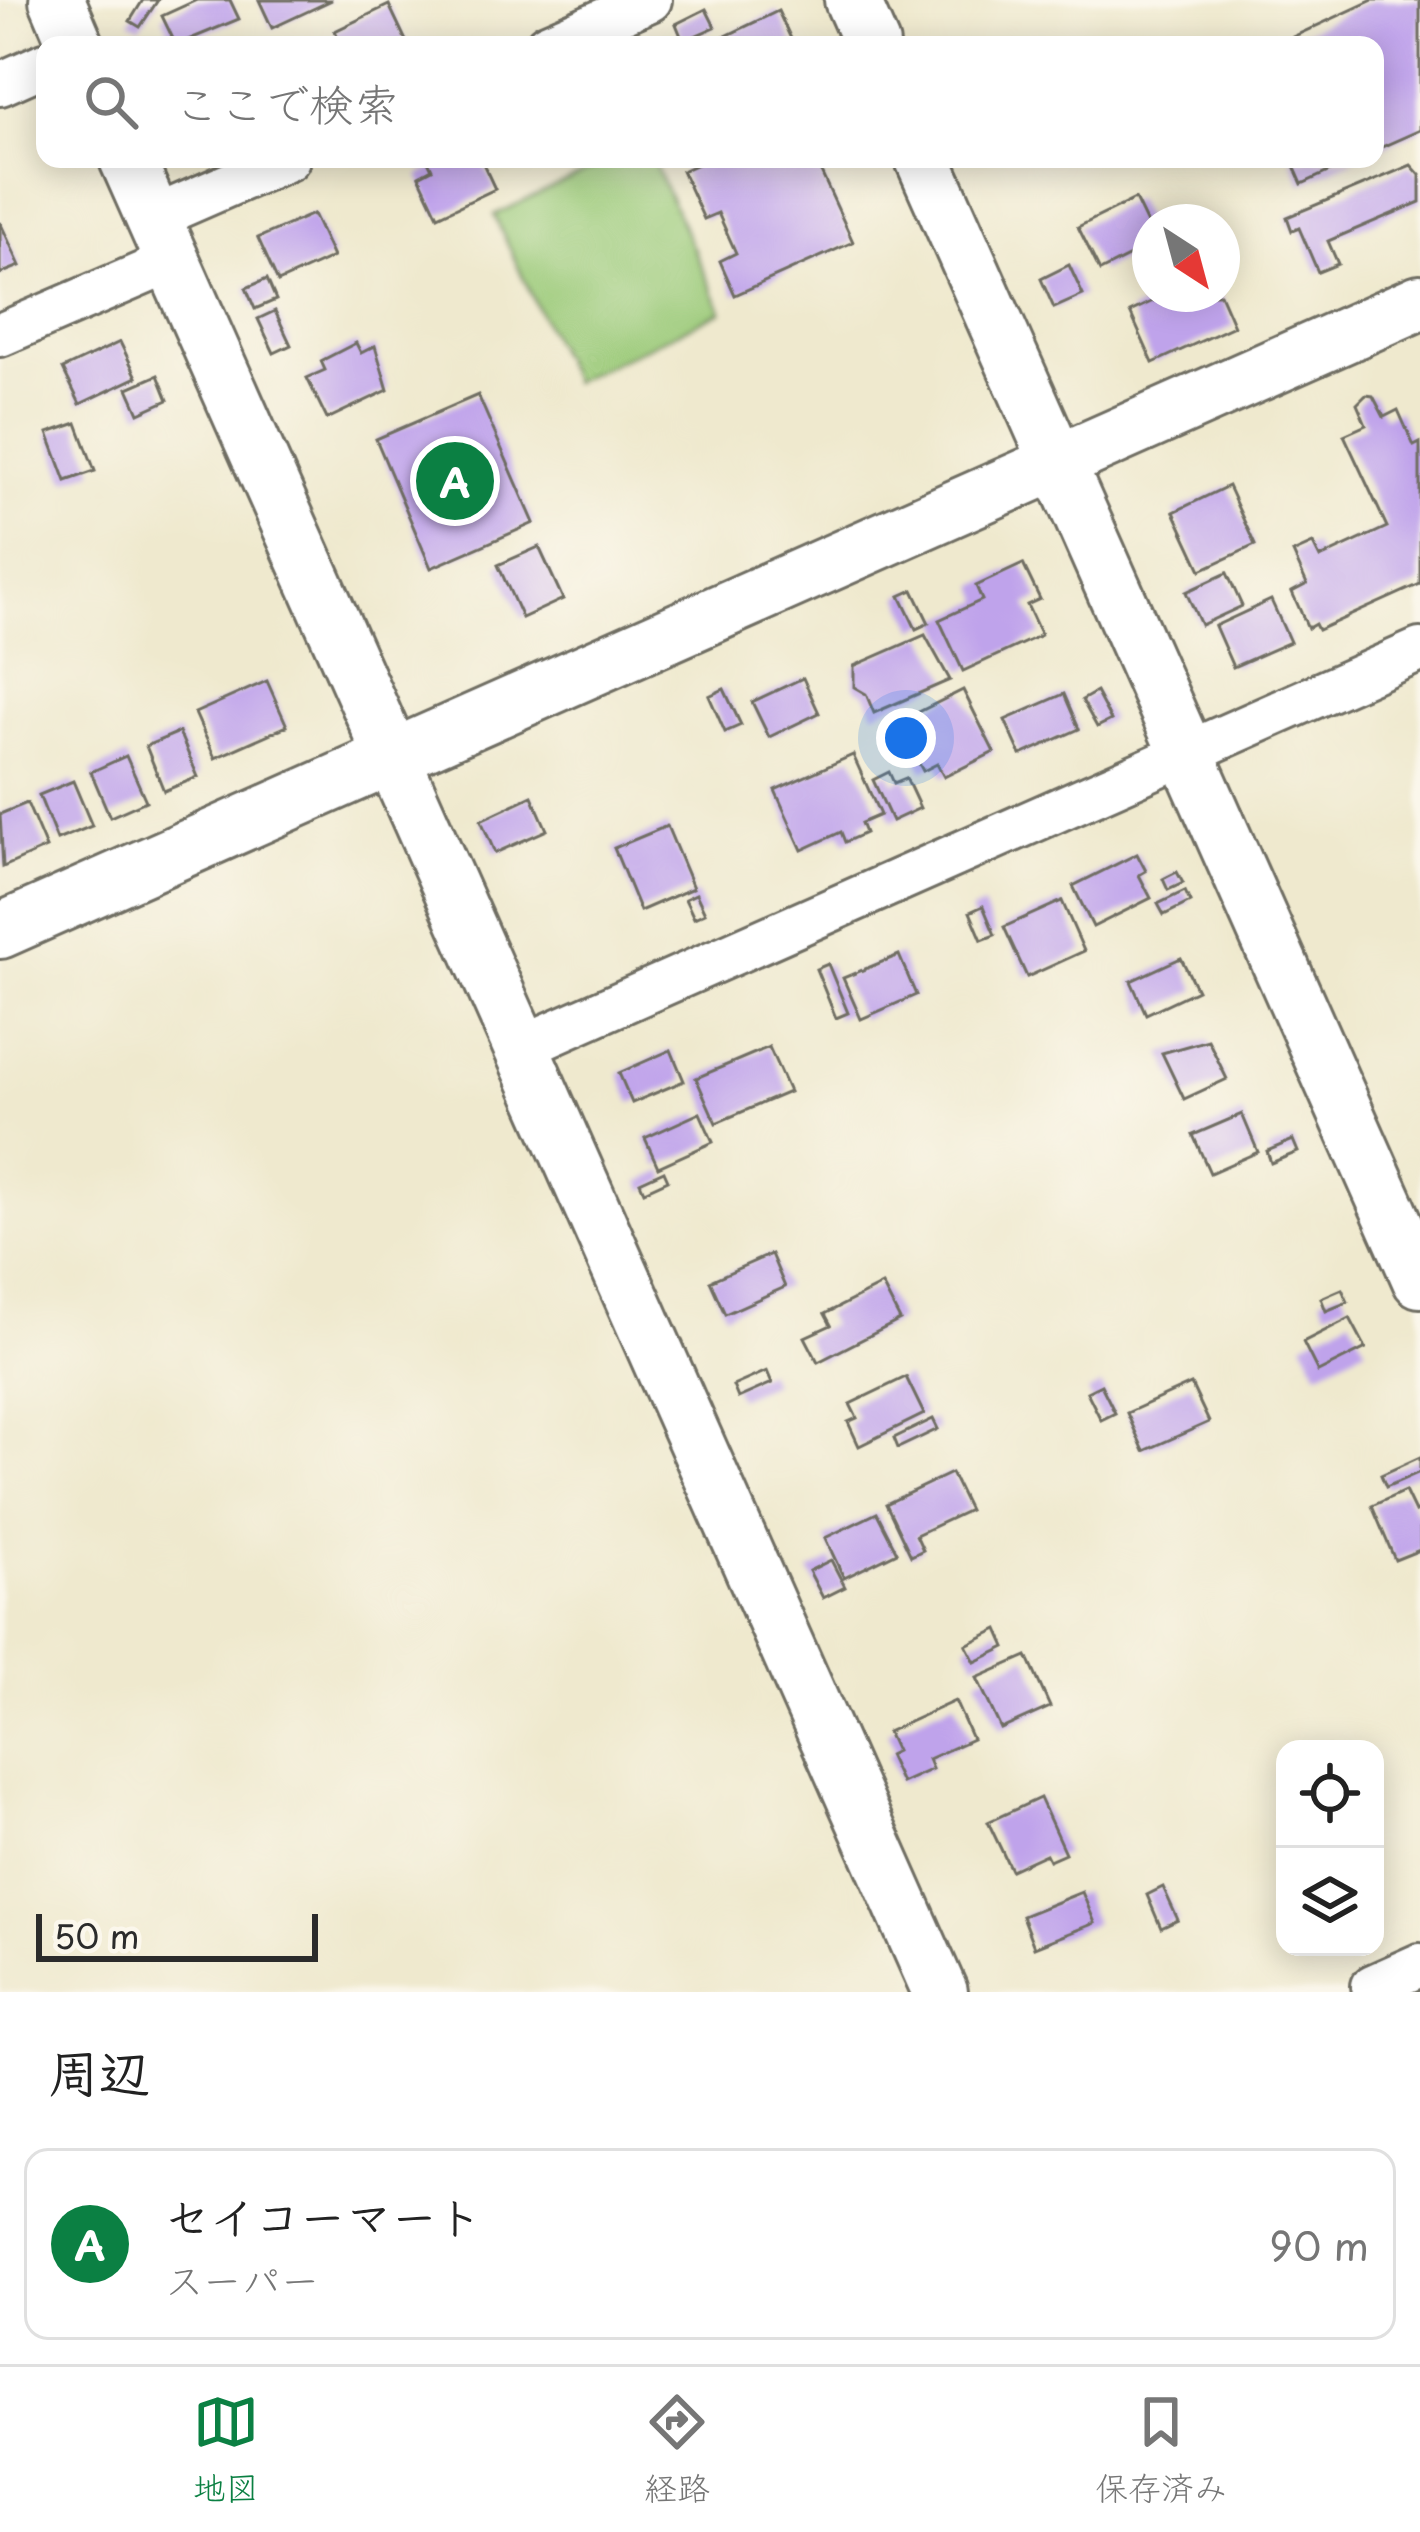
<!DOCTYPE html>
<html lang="ja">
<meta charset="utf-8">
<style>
:root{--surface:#fff;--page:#f2f2f2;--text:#222;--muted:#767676;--line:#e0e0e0;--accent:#0b8043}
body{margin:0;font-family:"Playpen Sans","Klee One",sans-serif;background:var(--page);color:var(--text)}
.controls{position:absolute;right:36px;bottom:36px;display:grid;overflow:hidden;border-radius:24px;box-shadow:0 6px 30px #0003}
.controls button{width:108px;height:108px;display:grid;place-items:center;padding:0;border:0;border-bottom:3px solid var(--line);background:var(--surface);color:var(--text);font:60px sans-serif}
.compass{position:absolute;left:1132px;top:204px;width:108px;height:108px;border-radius:50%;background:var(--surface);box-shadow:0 6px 30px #0003;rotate:144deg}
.scale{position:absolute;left:36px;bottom:30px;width:282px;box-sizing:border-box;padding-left:12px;border:6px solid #2b2b2b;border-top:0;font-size:33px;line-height:42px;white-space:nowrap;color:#2b2b2b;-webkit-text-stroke:9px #fbf7ec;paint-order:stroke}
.you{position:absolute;left:906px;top:738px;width:42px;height:42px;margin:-30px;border:9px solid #fff;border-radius:50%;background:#1a73e8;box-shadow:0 0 0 18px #1a73e833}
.badge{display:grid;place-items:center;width:78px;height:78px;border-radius:50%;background:var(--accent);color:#fff;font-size:39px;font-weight:700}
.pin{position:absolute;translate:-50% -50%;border:6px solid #fff;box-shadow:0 3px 12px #0006}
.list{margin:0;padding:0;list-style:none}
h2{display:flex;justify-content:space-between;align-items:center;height:156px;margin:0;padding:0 48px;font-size:51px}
h2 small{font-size:39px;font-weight:400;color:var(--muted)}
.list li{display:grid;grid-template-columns:78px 1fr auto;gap:36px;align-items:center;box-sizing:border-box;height:192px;margin:0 24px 24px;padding:0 24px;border:3px solid var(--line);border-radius:24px}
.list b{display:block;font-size:45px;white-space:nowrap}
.list p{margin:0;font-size:39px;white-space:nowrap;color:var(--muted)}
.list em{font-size:39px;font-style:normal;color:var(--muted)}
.icon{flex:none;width:66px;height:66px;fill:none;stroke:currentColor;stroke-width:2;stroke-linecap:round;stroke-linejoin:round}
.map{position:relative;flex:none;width:1420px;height:1992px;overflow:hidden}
.search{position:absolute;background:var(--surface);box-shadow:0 6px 30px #0003;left:36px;right:36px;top:36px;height:132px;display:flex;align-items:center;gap:30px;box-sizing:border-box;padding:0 42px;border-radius:24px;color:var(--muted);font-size:45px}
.sheet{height:372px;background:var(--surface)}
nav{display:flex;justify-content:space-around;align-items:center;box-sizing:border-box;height:168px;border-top:3px solid var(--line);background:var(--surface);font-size:33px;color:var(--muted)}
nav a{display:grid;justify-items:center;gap:6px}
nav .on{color:var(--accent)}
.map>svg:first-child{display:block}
</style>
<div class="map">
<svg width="1420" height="1992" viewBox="0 0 1420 1992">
<rect width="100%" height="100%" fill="#fbf7ec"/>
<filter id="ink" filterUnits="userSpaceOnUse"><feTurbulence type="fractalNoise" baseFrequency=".00833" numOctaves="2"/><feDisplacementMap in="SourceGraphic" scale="24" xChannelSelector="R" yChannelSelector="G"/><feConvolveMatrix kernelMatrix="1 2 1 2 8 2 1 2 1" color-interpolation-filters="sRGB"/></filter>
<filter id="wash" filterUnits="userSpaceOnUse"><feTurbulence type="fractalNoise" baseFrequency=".004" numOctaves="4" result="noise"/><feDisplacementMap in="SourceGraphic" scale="48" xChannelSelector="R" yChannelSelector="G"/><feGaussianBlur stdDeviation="2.7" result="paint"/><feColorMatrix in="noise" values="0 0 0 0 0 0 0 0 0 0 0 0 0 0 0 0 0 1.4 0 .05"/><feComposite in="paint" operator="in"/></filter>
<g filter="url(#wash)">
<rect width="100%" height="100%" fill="#efe9ce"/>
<polygon fill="#9bca79" stroke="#637a52" stroke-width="3" points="614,159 652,159 722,311 572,382 494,215"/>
<g id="blocks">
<g fill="#bfa3eb">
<polygon points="143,0 158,0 140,27 130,21"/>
<polygon points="197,0 230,0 239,19 176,45 162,16"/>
<polygon points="259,0 332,0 272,28"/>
<polygon points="1373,0 1420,0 1420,130 1375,150 1375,45 1286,45 1284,41"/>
<polygon points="389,5 408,45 342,45 335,31"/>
<polygon points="706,9 715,27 683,41 676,24"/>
<polygon points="778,11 794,45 726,45 722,38"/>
<polygon points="427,159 481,159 495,189 438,216 419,176 432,169"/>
<polygon points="709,159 815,159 853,242 735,295 720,261 736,253 718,213 704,219 682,171"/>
<polygon points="1291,159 1356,159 1302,184"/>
<polygon points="1411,165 1420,175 1420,202 1328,241 1338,264 1318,272 1299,228 1292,231 1287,217"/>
<polygon points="1135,199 1150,230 1150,246 1100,271 1078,227"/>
<polygon points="313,214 333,257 278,282 258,238"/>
<polygon points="0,222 20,266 0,274"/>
<polygon points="1069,265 1083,295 1054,308 1041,279"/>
<polygon points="267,279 276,300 255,309 246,288"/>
<polygon points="1168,294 1220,294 1234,326 1153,363 1130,312"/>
<polygon points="275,311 291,345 274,353 258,319"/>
<polygon points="120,342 137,377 80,404 63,369"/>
<polygon points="356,343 361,353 375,346 388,390 327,419 307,378 325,370 321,361"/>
<polygon points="158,375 168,400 139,413 128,388"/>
<polygon points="478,395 534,523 431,568 376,439"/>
<polygon points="1366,395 1373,396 1384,417 1398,410 1414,446 1420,443 1420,584 1318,630 1315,624 1308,628 1292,592 1307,584 1293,553 1313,544 1320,558 1387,527 1344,435 1366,425 1357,404"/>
<polygon points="77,423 95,471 66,481 48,433"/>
<polygon points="1228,486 1255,545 1201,570 1174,512"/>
<polygon points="539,547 563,599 522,618 498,565"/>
<polygon points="1023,564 1040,599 1027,605 1041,635 963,671 939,620 982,600 976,586"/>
<polygon points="1227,573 1242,606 1201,625 1186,592"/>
<polygon points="913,590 929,623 916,629 900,596"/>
<polygon points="1271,600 1290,642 1233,667 1215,626"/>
<polygon points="925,635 950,680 874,713 866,694 854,687 854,666"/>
<polygon points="803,678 819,713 769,737 752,702"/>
<polygon points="267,681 287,726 215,758 195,713"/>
<polygon points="724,689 741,725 725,732 709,696"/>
<polygon points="963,690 994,752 944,777 937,764 923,771 907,741 923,733 913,715"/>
<polygon points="1096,692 1111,720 1097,727 1082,700"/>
<polygon points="1064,694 1079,729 1021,755 1005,720"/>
<polygon points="179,732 198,777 164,791 146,746"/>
<polygon points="853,755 880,815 861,823 865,833 845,842 841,832 802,850 775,790"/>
<polygon points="126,756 146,801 110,817 91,772"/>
<polygon points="889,772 894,783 906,778 920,808 892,821 873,780"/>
<polygon points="73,781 92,826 57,840 39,795"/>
<polygon points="532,796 547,830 495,853 481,820"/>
<polygon points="27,803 46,848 3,867 0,814"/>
<polygon points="667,826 693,888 640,911 614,848"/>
<polygon points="1137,854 1146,871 1139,875 1151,898 1093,927 1073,886"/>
<polygon points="1177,872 1183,883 1168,890 1163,879"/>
<polygon points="1185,891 1190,902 1164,915 1158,904"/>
<polygon points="696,894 705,913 694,918 685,899"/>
<polygon points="1062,901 1084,951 1027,977 1004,927"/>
<polygon points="983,906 995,935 982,940 970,912"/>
<polygon points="899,955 916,995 861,1019 843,978"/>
<polygon points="1181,958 1197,990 1146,1014 1131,981"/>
<polygon points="828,964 848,1013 836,1018 816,969"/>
<polygon points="1208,1040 1227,1079 1184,1099 1162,1053"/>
<polygon points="769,1047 789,1092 716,1123 696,1078"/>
<polygon points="671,1050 684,1081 632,1103 619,1073"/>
<polygon points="700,1113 713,1142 658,1167 645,1138"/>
<polygon points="1242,1114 1258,1152 1210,1173 1193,1135"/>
<polygon points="1293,1140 1298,1152 1271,1163 1267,1151"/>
<polygon points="664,1171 668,1180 644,1191 640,1182"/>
<polygon points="771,1254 785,1287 725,1314 710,1281"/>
<polygon points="882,1285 900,1320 818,1362 805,1337 831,1325 825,1314"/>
<polygon points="1342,1289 1348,1302 1326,1311 1321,1298"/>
<polygon points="1350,1318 1366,1348 1318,1372 1303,1342"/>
<polygon points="767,1371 772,1383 738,1398 733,1386"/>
<polygon points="906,1377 924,1414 859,1446 848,1422 857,1418 850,1404"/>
<polygon points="1191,1384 1209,1422 1144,1451 1127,1413"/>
<polygon points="1101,1385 1115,1413 1101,1420 1087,1392"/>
<polygon points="933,1419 938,1429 898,1448 894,1438"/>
<polygon points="1420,1457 1420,1472 1386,1487 1381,1475"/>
<polygon points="951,1473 969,1510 916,1535 923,1550 911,1556 886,1504"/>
<polygon points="1405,1491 1415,1512 1420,1509 1420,1550 1395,1560 1372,1506"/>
<polygon points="877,1513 897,1552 844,1578 825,1538"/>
<polygon points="831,1560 845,1587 823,1598 809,1571"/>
<polygon points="998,1629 1006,1647 975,1662 966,1645"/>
<polygon points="1027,1656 1050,1707 1001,1729 977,1678"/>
<polygon points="955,1701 972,1739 928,1759 932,1769 901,1783 888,1755 896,1751 887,1732"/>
<polygon points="1040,1798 1065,1853 1049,1860 1046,1854 1011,1870 988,1822"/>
<polygon points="1163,1887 1178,1920 1161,1928 1147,1895"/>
<polygon points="1082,1892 1095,1923 1034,1947 1022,1916"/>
</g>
</g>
</g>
<g filter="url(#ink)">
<use href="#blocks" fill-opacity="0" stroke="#706e64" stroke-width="3"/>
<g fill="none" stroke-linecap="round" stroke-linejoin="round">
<defs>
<g id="minor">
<polyline points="547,45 650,0"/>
<polyline points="0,84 45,64"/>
<polyline points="153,218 288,159"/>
<polyline points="0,335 172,261"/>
<polyline points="519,1048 1420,650"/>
<polyline points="1373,1986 1420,1965"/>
</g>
<g id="tertiary">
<polyline points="57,0 76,45"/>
<polyline points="852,0 872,45"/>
<polyline points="127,159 940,1992"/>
<polyline points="923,159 1420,1280"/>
<polyline points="0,931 1420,302"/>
</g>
</defs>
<use href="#minor" stroke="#706e64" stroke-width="48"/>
<use href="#tertiary" stroke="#706e64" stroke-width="60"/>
<use href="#minor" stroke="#fff" stroke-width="42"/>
<use href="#tertiary" stroke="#fff" stroke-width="54"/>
</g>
</g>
</svg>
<div class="controls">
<button><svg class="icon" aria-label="locate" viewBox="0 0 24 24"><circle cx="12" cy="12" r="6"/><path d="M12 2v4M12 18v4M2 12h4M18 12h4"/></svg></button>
<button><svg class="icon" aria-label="layers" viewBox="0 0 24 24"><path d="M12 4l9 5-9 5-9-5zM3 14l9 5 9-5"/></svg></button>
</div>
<svg class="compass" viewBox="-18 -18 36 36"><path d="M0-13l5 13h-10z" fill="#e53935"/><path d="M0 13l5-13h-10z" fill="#767676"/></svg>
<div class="scale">50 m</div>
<div class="you"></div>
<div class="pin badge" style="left:455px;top:481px">A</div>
<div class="search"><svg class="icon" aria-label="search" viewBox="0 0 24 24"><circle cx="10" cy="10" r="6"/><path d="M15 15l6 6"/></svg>ここで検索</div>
</div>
<section class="sheet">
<h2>周辺<small></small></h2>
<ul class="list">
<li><span class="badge">A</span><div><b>セイコーマート</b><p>スーパー</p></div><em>90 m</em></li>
</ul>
</section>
<nav>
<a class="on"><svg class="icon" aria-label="map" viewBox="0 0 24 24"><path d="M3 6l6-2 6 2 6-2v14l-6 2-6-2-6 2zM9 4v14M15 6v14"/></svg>地図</a>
<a><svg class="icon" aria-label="directions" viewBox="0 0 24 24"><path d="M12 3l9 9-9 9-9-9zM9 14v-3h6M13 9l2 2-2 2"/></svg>経路</a>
<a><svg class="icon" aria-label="saved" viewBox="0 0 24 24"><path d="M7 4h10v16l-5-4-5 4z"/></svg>保存済み</a>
</nav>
